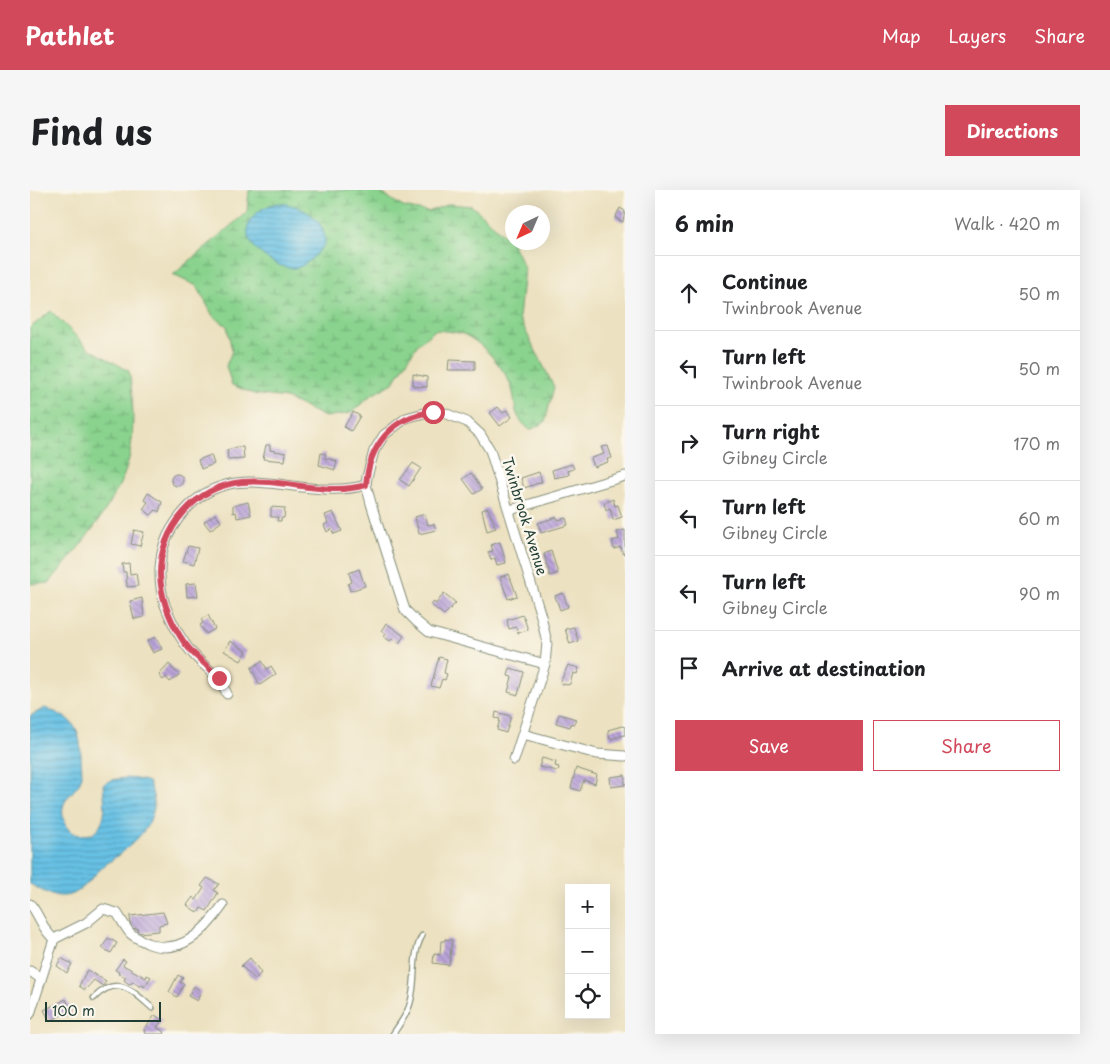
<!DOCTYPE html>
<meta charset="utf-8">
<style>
:root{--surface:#fff;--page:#f6f6f6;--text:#202124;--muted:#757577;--line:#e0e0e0;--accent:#d1495b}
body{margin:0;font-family:"Playpen Sans",sans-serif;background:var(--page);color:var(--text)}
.controls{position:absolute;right:15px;bottom:15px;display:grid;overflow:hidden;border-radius:0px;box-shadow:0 5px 20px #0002}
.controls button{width:45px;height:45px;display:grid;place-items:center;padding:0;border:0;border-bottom:1px solid var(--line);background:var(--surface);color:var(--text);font:25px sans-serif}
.compass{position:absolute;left:475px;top:15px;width:45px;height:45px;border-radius:50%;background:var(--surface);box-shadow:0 5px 20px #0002;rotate:224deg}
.scale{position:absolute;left:15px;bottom:12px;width:116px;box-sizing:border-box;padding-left:5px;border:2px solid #1f3d34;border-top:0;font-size:14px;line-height:18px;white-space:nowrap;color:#1f3d34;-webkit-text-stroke:4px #fbf7ec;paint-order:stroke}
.stop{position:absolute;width:15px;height:15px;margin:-11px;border:4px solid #d1495b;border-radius:50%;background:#fff}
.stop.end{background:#d1495b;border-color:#fff;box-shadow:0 1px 5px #0008}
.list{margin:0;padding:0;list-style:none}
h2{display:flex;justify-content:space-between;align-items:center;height:65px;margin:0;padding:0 20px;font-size:21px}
h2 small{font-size:16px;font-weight:400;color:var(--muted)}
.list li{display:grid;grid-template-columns:32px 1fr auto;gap:15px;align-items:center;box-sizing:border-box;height:75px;padding:0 20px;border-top:1px solid var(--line)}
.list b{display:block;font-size:19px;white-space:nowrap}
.list p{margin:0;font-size:16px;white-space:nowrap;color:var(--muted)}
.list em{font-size:16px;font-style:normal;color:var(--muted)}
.actions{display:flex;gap:10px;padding:15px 20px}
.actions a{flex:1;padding:11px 0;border:1px solid var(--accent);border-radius:0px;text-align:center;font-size:18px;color:var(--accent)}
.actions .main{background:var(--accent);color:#fff}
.icon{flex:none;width:28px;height:28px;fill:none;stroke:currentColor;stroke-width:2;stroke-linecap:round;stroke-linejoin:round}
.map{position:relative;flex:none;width:595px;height:844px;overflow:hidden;border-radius:0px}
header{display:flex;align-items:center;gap:30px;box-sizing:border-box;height:70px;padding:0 25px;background:var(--accent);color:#fff}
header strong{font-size:24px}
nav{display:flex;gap:28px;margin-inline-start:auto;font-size:18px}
.intro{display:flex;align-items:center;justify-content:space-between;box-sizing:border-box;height:120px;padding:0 30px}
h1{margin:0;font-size:35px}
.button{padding:12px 22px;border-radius:0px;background:var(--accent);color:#fff;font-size:18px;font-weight:700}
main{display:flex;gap:30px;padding:0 30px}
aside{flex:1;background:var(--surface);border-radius:0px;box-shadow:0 5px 20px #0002}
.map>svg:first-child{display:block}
</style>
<header>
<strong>Pathlet</strong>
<nav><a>Map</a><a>Layers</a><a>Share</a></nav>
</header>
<div class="intro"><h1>Find us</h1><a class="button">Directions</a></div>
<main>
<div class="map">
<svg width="595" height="844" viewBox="0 0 595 844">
<defs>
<pattern id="wetland-marsh" width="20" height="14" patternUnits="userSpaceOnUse" patternTransform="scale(1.25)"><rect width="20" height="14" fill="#8ad38e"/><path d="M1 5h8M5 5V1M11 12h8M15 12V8" fill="none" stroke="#70ac75"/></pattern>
<pattern id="water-rules" width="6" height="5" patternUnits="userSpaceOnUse" patternTransform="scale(1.25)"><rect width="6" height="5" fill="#67c1e5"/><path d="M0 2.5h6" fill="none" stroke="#549eba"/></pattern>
<pattern id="building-back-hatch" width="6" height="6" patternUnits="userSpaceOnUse" patternTransform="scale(1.25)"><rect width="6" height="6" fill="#bba4d9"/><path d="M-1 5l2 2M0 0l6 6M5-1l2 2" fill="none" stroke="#9787b1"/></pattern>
</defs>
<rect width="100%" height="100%" fill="#fbf7ec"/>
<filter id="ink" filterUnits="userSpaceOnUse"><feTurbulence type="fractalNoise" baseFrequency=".02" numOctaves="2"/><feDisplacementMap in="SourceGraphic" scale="10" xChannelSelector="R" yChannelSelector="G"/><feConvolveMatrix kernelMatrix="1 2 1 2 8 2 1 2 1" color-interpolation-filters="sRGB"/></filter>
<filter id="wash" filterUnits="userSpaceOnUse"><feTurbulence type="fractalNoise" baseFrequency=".0096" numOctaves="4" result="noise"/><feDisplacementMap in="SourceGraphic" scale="20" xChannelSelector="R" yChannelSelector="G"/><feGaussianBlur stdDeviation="1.12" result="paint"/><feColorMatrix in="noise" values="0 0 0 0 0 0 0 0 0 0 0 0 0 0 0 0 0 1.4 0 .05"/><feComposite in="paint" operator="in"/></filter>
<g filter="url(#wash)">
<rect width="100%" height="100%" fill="#ece1c0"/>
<g fill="url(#wetland-marsh)" stroke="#548861">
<path d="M219 0H347L373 17 398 22 419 14 442 16 482 52 494 78 489 128 524 197 515 232 500 240C483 225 487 222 483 202 479 183 452 151 433 144 424 141 414 141 405 140L388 154 363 193 340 206 321 223 295 227 256 208 224 204 202 195 196 176 202 161 197 136 183 126 167 96 143 85 217 22Z"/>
<path d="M21 121 58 158 99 181C104 212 106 258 93 287 77 325 45 362 19 393L0 394V138Z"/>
</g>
<g fill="url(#water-rules)" stroke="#437f8c">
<path d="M248 13C270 14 297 29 295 54 288 62 280 73 269 77 254 83 227 64 220 51 210 31 232 16 248 13Z"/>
<path d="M15 518C42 528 50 536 51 565 51 571 52 579 52 585 49 604 25 607 35 633 41 647 49 645 63 644 78 629 75 615 73 595 84 586 105 587 118 592 138 630 102 655 75 675 65 683 55 699 43 704 27 710 14 702 0 694V526Z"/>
</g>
<g id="blocks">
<g fill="url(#building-back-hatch)">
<polygon points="590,18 595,21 593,32 585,28"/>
<polygon points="419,170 445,171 445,180 418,180"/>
<polygon points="383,184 397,187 397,197 383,196"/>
<polygon points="468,217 473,223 477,220 482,227 470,236 460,223"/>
<polygon points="323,222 330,226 321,241 314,237"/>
<polygon points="236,255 240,255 240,260 256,263 255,271 233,269"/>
<polygon points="578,256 582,268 577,269 578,272 564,277 561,268 574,264 571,257"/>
<polygon points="207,257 213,257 214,269 198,270 197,260"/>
<polygon points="291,263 296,264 295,268 307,271 305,280 289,275"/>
<polygon points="181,265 184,274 171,279 168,270"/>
<polygon points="383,273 391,278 379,296 370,290"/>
<polygon points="542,274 544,279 538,281 539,285 524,288 522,280"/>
<polygon points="509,282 512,292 494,298 491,288"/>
<polygon points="441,283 452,299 444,304 433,289"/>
<circle cx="147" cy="290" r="6"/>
<polygon points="118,303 132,312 129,322 126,320 121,325 113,319 118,312 114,310"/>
<polygon points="583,309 585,316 588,315 592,327 583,330 580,318 576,320 574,313"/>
<polygon points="218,312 221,325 207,328 206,322 203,323 203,316"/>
<polygon points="241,317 255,318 254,328 251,328 251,331 247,331 248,327 241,327"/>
<polygon points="458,318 466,338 457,341 452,320"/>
<polygon points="303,322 312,341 304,344 301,339 297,342 294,335 298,333 295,325"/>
<polygon points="185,324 191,332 180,340 174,332"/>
<polygon points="395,324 398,335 404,334 406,340 389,344 385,327"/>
<polygon points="527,327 528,330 536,328 538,335 511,343 508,333"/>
<polygon points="104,340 114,342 110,356 101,354"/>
<polygon points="595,340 595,363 593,364 591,357 584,359 582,351 589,349 587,342"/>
<polygon points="470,352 476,373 467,375 465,368 461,370 458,362 463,361 461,355"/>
<polygon points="158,356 168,358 164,374 153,371"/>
<polygon points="521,361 528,383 520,386 514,364"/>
<polygon points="99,373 100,384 106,383 108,396 97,397 96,382 93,382 92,374"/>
<polygon points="329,379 335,396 320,401 318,394 322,392 319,383"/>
<polygon points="479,384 487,406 478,409 470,387"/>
<polygon points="166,393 168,406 157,407 156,394"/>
<polygon points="414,403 426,413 414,425 401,415 404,412 406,414"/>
<polygon points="533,403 538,417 530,420 525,406"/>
<polygon points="112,408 114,427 104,429 100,411"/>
<polygon points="178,425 185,439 176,444 170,435 173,433 171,429"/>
<polygon points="493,425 498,440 488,443 486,437 479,439 477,430"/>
<polygon points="356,433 374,446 369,453 362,448 360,451 354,447 356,444 351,441"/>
<polygon points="544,437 548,451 540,454 535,439"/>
<polygon points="126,447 132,459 123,463 117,451"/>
<polygon points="200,451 217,461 211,471 194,461"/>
<polygon points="409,467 417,469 414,483 417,484 415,490 412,489 409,498 401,496"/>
<polygon points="232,471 237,479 241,476 246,484 230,495 221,478"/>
<polygon points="139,474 149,485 140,492 136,487 133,490 129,485"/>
<polygon points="538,475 549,478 547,484 543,483 540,494 537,495 530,493"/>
<polygon points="480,478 494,482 488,505 478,502 482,487 478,486"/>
<polygon points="466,522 481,526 476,543 467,540 470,529 465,528"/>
<polygon points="529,524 546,529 544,534 541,533 540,537 526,533"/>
<polygon points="592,536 595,537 595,545 580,549 578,540"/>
<polygon points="512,568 526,572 525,576 529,577 528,581 509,577"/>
<polygon points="546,578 567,585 565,594 554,590 550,601 541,598"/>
<polygon points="595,585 595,595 581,597 580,587"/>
<polygon points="177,688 189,694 184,700 188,703 177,721 171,718 168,723 157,715 163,707 166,710 174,698 171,696"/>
<polygon points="133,722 137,733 129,735 129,741 108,743 107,738 101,739 100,726"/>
<polygon points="78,748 87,753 81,763 72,758"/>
<polygon points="415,749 422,750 419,775 403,773 404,764 410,765 411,751 415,751"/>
<polygon points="31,768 42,774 37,783 27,776"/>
<polygon points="220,768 231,783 225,789 211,776"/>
<polygon points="93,769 96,771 93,775 116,788 117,785 121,787 114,797 112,795 110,797 104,792 99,794 94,790 96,787 88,784 89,782 85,780"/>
<polygon points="57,780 76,791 73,796 64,790 55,800 49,796"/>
<polygon points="148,785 153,788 150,792 154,794 147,807 139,802"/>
<polygon points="164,796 171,801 167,811 158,806"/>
<polygon points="36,809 42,823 36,826 35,823 20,831 14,820"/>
<polygon points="125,825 132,830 127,838 135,842 134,844 115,844 114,840"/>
</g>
</g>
</g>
<g filter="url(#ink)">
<use href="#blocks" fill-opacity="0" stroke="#868f7a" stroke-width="1"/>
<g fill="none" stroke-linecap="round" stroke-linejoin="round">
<defs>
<g id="lane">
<path d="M64 808C87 784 102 800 122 818"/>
<path d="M363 844C372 831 380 820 382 805 386 785 382 764 392 746"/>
</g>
<g id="street">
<polyline points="480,320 595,286"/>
<path d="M197 504C190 486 178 480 166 467 152 453 142 433 135 415 127 390 128 360 142 338 194 254 266 315 336 295"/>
<polyline points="493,544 567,564 595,566"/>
<polyline points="484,570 515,474 517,453 511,426 460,260 450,244 437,232 412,222 394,223 376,228 354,245 344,261 337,287 336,295 342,317 375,420 387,432 399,442 515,474"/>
<path d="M0 714C10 725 12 740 24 749"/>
<polyline points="0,781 10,788"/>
<path d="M0 824 24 749 56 733 73 719 87 723C91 729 95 737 100 743 104 747 111 750 117 753 150 767 175 741 193 715"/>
</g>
</defs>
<use href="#lane" stroke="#868f7a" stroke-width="7"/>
<use href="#street" stroke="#868f7a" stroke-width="11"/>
<use href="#lane" stroke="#fff" stroke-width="4.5"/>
<use href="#street" stroke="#fff" stroke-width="9"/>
</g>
</g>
<g fill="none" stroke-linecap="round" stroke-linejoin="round" filter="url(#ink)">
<path stroke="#d1495b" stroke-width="6" d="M189 488C176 473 160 464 150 446 139 428 131 407 130 385 129 339 166 296 212 292 255 288 294 307 336 295 339 256 362 226 403 222"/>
</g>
<g text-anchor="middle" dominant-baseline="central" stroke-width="5" stroke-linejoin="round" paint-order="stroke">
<g font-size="14" fill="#1f3d34" stroke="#fbf7ec">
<text transform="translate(495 326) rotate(73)">Twinbrook Avenue</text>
</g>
</g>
</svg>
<div class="controls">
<button>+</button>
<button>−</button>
<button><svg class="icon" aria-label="locate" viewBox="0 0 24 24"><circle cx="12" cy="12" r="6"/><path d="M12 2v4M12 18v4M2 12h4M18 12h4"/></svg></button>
</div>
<svg class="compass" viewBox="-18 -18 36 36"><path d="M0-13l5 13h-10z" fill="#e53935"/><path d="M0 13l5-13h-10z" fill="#757577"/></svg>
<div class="scale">100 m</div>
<div class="stop" style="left:403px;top:222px"></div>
<div class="stop end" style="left:189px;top:488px"></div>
</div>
<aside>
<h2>6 min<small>Walk · 420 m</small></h2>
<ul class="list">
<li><svg class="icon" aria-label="ahead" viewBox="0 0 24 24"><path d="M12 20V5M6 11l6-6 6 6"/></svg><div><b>Continue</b><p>Twinbrook Avenue</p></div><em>50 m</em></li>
<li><svg class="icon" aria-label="left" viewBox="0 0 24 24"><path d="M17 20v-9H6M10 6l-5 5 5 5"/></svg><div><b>Turn left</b><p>Twinbrook Avenue</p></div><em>50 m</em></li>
<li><svg class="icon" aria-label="right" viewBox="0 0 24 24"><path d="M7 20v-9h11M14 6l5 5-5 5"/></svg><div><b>Turn right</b><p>Gibney Circle</p></div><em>170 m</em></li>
<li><svg class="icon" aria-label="left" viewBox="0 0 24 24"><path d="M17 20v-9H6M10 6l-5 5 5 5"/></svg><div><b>Turn left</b><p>Gibney Circle</p></div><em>60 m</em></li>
<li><svg class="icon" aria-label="left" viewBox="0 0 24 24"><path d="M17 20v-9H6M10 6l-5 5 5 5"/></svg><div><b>Turn left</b><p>Gibney Circle</p></div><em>90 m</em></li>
<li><svg class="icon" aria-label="arrive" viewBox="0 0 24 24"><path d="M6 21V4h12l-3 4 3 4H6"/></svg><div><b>Arrive at destination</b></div></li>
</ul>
<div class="actions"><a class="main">Save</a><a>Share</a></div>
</aside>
</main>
